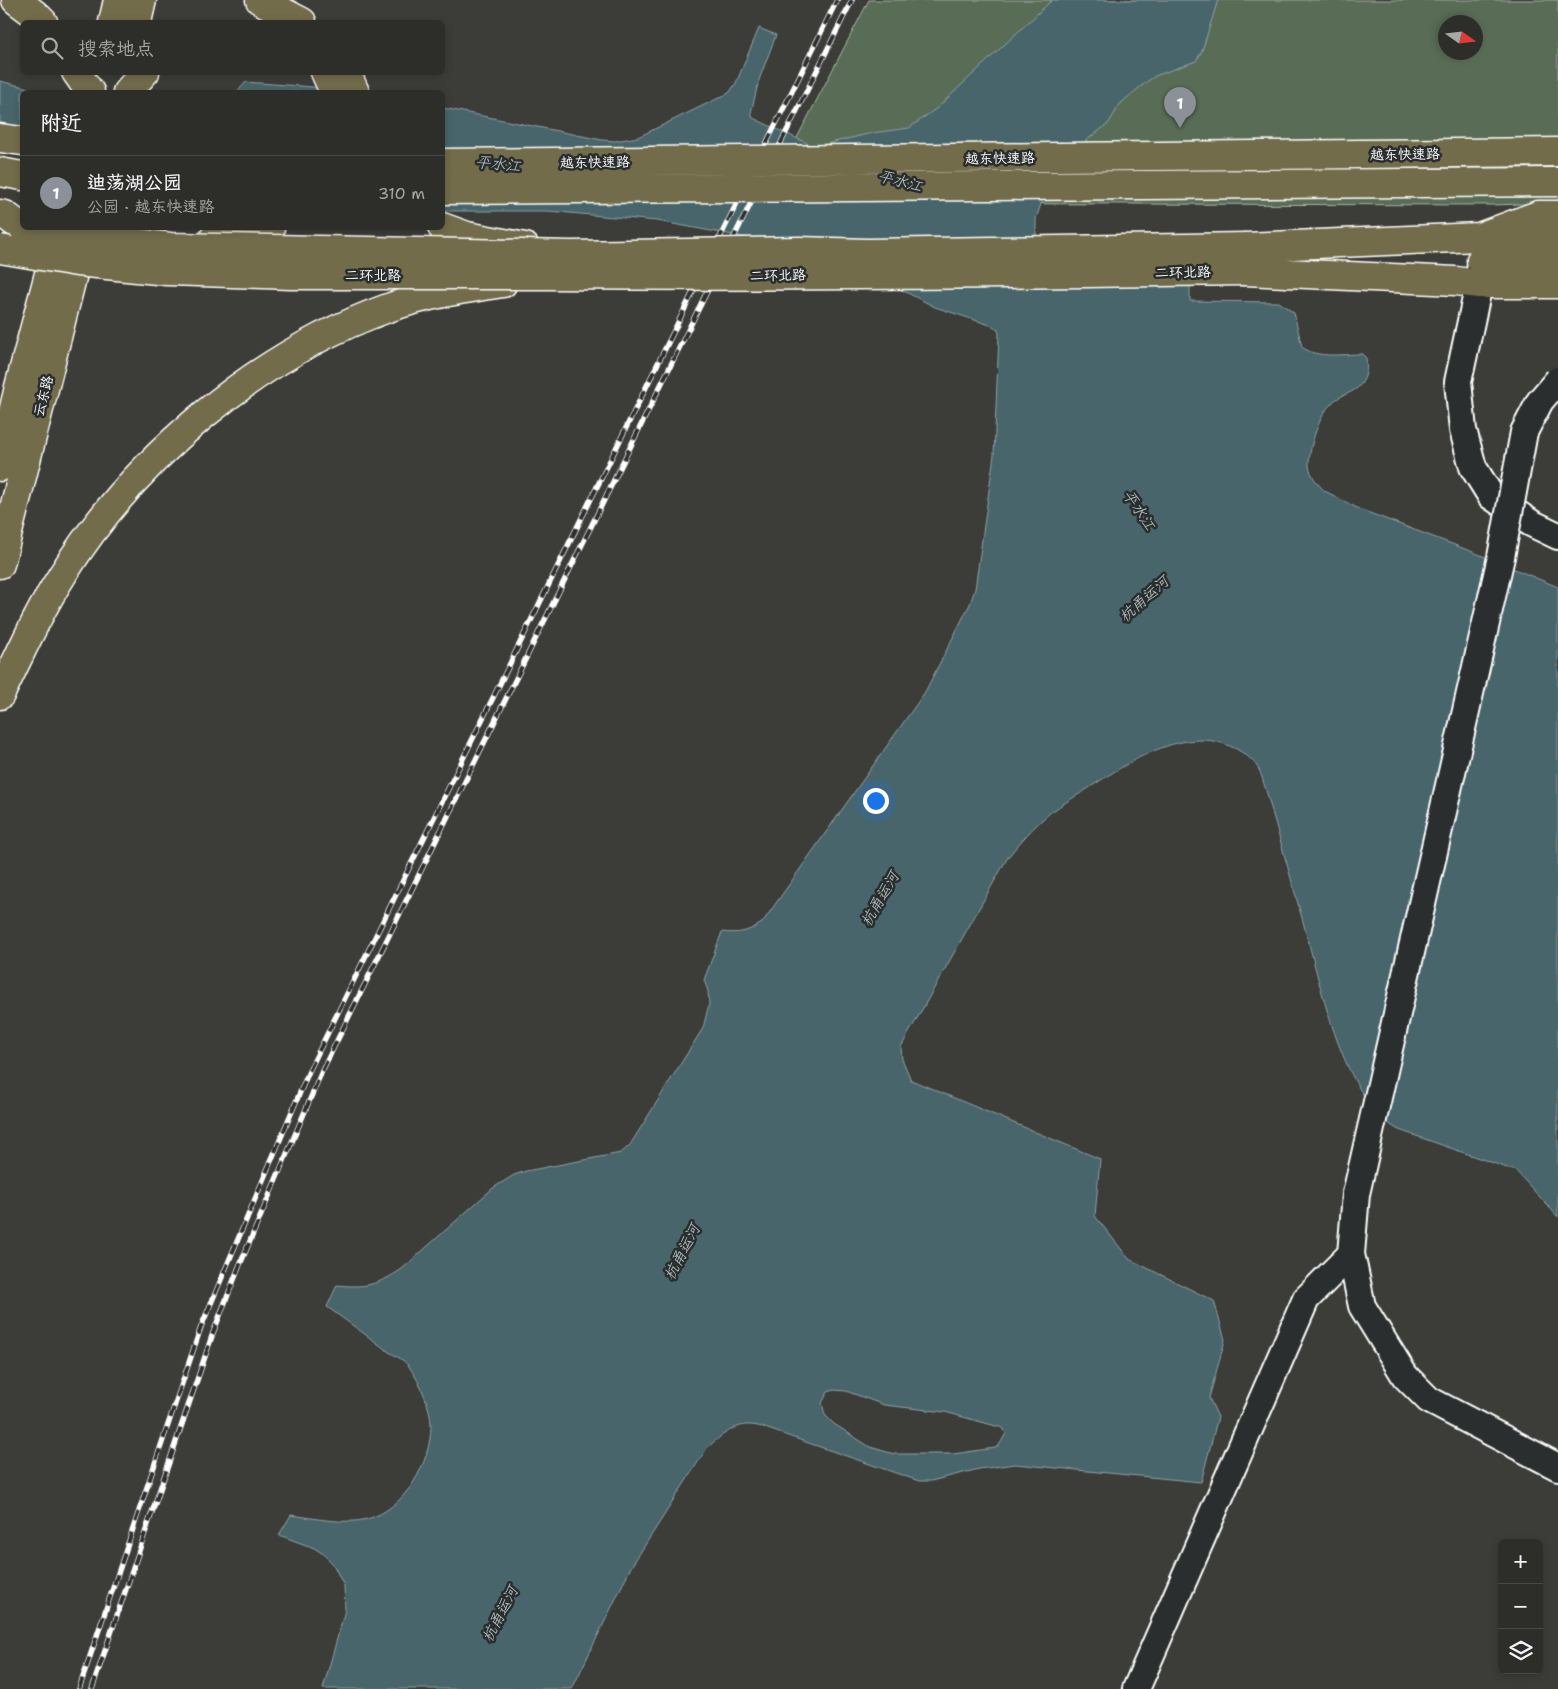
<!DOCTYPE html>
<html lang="zh">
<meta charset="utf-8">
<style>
:root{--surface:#2d2d2a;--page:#353532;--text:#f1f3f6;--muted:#a7a8a8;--line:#484947;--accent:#8c9099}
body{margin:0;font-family:"Shantell Sans","LXGW WenKai TC",sans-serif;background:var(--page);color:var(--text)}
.controls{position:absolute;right:15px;bottom:15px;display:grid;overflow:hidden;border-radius:8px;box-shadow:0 2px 8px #0003}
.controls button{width:45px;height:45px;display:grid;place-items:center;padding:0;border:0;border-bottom:1px solid var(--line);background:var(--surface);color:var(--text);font:25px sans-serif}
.compass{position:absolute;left:1438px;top:15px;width:45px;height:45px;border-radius:50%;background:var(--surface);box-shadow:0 2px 8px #0003;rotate:104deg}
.you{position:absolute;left:875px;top:800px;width:18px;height:18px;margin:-12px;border:4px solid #fff;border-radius:50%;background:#1a73e8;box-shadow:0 0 0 8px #1a73e833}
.badge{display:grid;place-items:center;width:32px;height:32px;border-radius:50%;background:var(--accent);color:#fff;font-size:16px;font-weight:700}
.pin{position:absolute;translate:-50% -41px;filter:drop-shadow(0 1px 2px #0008)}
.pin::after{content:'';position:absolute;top:26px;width:18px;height:15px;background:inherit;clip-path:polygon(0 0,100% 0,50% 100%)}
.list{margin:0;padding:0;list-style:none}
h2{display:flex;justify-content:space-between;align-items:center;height:65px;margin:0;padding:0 20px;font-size:21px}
h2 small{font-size:16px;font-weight:400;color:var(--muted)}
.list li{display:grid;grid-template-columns:32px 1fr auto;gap:15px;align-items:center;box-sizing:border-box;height:75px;padding:0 20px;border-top:1px solid var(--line)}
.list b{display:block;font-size:19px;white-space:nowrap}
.list p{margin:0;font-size:16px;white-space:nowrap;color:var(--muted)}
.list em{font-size:16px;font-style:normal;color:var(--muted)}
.icon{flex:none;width:28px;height:28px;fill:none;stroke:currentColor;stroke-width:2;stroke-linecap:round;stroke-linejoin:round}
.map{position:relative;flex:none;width:1558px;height:1689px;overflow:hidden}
.search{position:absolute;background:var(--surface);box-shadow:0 2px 8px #0003;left:20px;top:20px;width:425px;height:55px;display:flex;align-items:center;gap:12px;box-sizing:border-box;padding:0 18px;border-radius:8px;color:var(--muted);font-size:19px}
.panel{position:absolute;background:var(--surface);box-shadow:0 2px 8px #0003;left:20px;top:90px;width:425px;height:140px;border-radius:8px}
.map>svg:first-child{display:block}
</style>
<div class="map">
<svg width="1558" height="1689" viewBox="0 0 1558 1689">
<rect width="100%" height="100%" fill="#3c3c38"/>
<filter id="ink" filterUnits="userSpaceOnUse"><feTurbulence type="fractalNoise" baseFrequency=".02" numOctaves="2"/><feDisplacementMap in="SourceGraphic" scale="10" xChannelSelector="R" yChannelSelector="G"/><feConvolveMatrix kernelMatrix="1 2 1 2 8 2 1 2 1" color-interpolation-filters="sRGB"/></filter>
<g filter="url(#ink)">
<path fill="#586c56" stroke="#acb6aa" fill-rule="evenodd" d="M869 0H1558V203L1490 205 763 203ZM1446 22H1476V52H1446Z"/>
<g fill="#47656a" stroke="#91a3a6" fill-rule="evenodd">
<path d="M1052 0H1218L1202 51 1196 61 1155 76 1145 83 1121 103 1108 124 1079 146 1042 201 1036 219V232L1037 250 1185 282 1190 286V301L1279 302 1294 313 1302 347C1317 359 1343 354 1362 354L1366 358C1367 368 1367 376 1361 384 1354 394 1340 394 1332 403 1319 415 1309 447 1309 465 1310 475 1318 485 1325 491L1359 509 1473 552 1558 587V1217L1516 1171 1399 1130C1343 1101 1321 986 1305 929 1292 882 1279 836 1266 790 1263 782 1261 771 1256 765 1250 757 1241 751 1232 747 1185 724 1127 763 1089 788 1076 796 1062 804 1050 813 1034 826 1021 841 1008 857L901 1047 902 1059 911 1080 1100 1159 1095 1216 1129 1259 1214 1301 1225 1340 1209 1398 1218 1417 1201 1482 1015 1464 979 1469 931 1481H919L762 1427C758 1426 754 1425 750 1425 734 1424 718 1438 707 1448L631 1567 572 1689H323L345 1610 344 1586 333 1564 325 1555 314 1548 279 1535 291 1515C314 1518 345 1525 367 1519 405 1509 431 1463 431 1425 431 1408 420 1382 410 1368 406 1361 396 1356 389 1352 369 1337 348 1322 327 1307L337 1285C365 1288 378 1285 402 1269L493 1188 514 1175 526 1171 621 1153 630 1145 703 1028 709 1004 708 991 704 980 722 932C740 934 747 932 762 923L925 692 970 604 975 589 994 455 999 334 998 330 993 326 935 307 886 282 760 240 657 221 548 211H443V108L602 140 615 141 638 137 729 93 736 83 759 28 776 35 759 80 751 113 753 118 811 145H822L872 133 909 128 937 108ZM834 1390 846 1391 884 1405 945 1412 1003 1428 1006 1433 1000 1444 995 1448 953 1454H894L870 1447 834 1424 825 1415 822 1403 828 1392Z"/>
<polygon points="0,81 45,92 22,92 22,148 0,146"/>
<polygon points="246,82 313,87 353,92 237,92"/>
</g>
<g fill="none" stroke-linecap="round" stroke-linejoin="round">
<defs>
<g id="secondary">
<polyline points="1481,262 1479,284 1458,382 1463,430 1473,467 1491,496 1531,523 1558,536"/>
<polyline points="1356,1194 1351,1254 1362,1306 1405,1376 1429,1400 1558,1467"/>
<polyline points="1136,1689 1306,1299 1351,1254"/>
</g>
<g id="primary">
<polyline points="16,0 36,15 43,22"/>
<polyline points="260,0 302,22"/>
<polyline points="113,22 118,0"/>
<polyline points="137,22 142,0"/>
<polyline points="76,72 90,92"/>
<polyline points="325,72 334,92"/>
<polyline points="346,72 355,92"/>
<polyline points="127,92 145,72"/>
<polyline points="0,214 5,215 24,229"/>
<polyline points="442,227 467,236 525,247"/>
<path d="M214 238C234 238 252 236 270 228"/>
<polyline points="0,467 19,387 59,236"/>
<polyline points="0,564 82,238"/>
</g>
<g id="highway">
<polyline points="0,138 22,141"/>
<polyline points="0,172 22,176"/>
<polyline points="1500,237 1558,236"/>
<polyline points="1246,247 1479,237 1538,215 1558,215"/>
<polyline points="1481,260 1558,260"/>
<polyline points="1244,271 1456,281 1479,284 1558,284"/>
<path d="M0 695C20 654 38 613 63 574 136 457 257 355 388 308 425 295 464 289 503 283"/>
</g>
</defs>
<use href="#secondary" stroke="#fff" stroke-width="30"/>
<use href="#primary" stroke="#fff" stroke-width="31"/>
<use href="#highway" stroke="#fff" stroke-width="31"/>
<use href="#secondary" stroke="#2a2d2e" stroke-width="26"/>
<use href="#primary" stroke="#726c4b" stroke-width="28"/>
<use href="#highway" stroke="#726c4b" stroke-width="28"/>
<defs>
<g id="rail">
<polyline points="79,1689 201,1327 309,1071 837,0"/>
<polyline points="92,1689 213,1333 239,1267 322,1071 736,233 852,0"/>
</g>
</defs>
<use href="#rail" stroke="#fff" stroke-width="5.5"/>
<use href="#rail" stroke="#2a2d2e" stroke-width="4" stroke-dasharray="11" stroke-linecap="butt"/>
<defs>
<polyline id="secondary-bridge" points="1356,1194 1501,557 1524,432 1540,401 1558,380"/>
<g id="primary-bridge">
<polyline points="24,229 170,247 571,255 799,251 868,253 1246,247"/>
<polyline points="0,249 77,262 167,271 291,275 548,275"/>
</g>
<g id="highway-bridge">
<polyline points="442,163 1558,152"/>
<polyline points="442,190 1558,182"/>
<path d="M548 275C780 277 1012 274 1244 271"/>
</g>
</defs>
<use href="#secondary-bridge" stroke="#fff" stroke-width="30" stroke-linecap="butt"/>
<use href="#primary-bridge" stroke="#fff" stroke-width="31" stroke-linecap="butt"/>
<use href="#highway-bridge" stroke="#fff" stroke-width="31" stroke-linecap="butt"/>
<use href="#secondary-bridge" stroke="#2a2d2e" stroke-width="26"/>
<use href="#primary-bridge" stroke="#726c4b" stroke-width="28"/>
<use href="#highway-bridge" stroke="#726c4b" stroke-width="28"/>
</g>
</g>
<g text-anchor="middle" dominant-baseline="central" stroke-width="5" stroke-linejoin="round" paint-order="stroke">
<g font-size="14" fill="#fff" stroke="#2a2d2e">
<text transform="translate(1405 154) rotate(-1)">越东快速路</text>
<text transform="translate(1000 158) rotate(-1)">越东快速路</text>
<text transform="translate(595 162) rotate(-1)">越东快速路</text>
<text transform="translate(1183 272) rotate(-1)">二环北路</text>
<text x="373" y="275">二环北路</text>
<text transform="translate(778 275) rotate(-1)">二环北路</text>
<text transform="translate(43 396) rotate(-76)">云东路</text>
</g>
<g font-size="15" font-style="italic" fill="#acbabc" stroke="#2a2d2e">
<text transform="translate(498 164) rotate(6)">平水江</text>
<text transform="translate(900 181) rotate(15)">平水江</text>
<text transform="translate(1139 510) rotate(56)">平水江</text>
<text transform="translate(1144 599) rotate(-42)">杭甬运河</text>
<text transform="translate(880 899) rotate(-60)">杭甬运河</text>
<text transform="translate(682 1252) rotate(-63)">杭甬运河</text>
<text transform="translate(500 1614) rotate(-63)">杭甬运河</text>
</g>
</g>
</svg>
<div class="controls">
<button>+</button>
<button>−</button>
<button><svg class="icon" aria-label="layers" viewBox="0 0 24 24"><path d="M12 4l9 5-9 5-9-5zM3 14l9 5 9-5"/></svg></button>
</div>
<svg class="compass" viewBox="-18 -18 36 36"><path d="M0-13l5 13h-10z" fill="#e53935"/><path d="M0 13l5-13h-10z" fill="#a7a8a8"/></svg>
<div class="you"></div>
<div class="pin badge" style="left:1180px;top:128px">1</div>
<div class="search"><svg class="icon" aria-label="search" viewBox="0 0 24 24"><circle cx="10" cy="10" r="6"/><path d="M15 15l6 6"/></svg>搜索地点</div>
<section class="panel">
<h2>附近<small></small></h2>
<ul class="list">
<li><span class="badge">1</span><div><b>迪荡湖公园</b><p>公园 · 越东快速路</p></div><em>310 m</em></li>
</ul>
</section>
</div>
